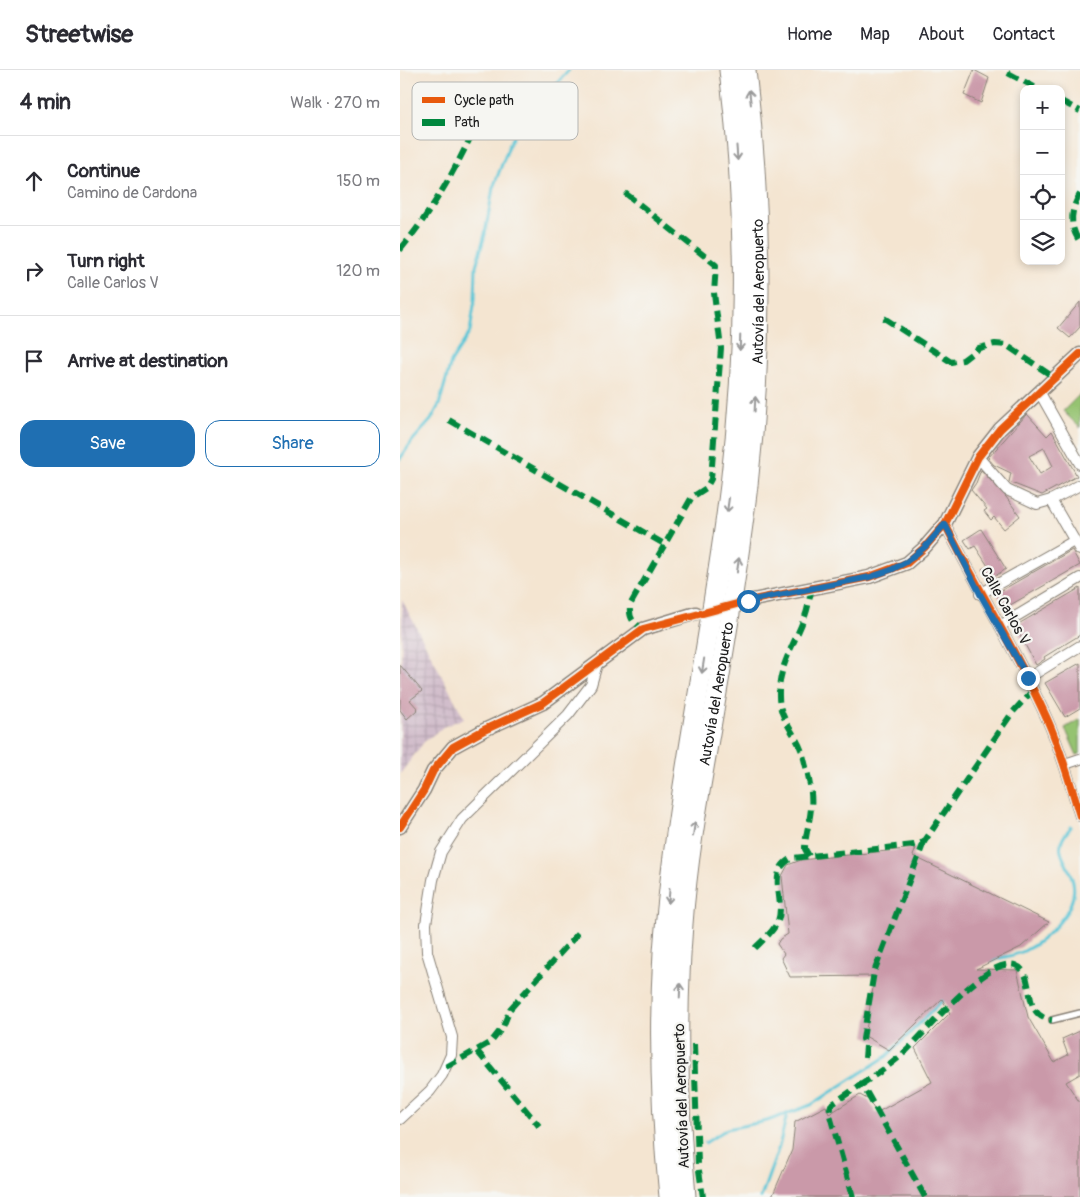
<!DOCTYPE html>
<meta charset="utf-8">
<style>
:root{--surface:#fff;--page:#f7f7f7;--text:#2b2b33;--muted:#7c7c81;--line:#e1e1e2;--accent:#1f6fb2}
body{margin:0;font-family:Pangolin,sans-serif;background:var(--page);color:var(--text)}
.controls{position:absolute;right:15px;top:15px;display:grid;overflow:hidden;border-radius:10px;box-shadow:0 2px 8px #0003}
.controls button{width:45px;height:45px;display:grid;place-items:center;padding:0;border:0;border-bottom:1px solid var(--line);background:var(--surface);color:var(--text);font:25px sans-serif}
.stop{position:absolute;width:15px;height:15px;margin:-11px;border:4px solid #1f6fb2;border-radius:50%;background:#fff}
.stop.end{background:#1f6fb2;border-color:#fff;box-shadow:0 1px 5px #0008}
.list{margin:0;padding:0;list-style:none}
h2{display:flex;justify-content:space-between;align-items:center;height:65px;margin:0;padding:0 20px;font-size:21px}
h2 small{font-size:16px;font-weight:400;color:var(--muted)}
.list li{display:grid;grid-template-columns:32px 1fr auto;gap:15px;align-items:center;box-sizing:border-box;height:90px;padding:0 20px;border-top:1px solid var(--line)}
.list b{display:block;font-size:19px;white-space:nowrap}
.list p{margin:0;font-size:16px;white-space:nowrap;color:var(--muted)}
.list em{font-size:16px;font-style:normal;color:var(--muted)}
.actions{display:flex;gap:10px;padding:15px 20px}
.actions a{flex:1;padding:11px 0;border:1px solid var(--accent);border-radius:15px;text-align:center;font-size:18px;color:var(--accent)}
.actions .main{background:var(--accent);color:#fff}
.icon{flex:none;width:28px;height:28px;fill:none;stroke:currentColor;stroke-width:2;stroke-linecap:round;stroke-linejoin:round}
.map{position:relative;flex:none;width:680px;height:1127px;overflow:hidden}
header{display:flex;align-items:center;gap:30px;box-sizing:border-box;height:70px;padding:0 25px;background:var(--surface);border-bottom:1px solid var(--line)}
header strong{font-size:24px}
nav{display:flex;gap:28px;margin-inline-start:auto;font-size:18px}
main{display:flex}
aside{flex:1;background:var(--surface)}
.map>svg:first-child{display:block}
</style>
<header>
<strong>Streetwise</strong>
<nav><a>Home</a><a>Map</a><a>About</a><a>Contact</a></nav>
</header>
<main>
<aside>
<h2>4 min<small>Walk · 270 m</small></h2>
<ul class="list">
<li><svg class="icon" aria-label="ahead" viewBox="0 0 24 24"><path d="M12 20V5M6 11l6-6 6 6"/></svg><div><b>Continue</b><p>Camino de Cardona</p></div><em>150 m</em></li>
<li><svg class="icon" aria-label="right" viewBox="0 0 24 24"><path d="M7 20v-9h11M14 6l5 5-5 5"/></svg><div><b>Turn right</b><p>Calle Carlos V</p></div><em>120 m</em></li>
<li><svg class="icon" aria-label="arrive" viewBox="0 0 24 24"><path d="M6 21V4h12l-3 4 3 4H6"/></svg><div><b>Arrive at destination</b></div></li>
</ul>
<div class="actions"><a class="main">Save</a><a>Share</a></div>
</aside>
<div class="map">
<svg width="680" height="1127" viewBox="0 0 680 1127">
<defs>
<pattern id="industrial-grid" width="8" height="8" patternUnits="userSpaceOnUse" patternTransform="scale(1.25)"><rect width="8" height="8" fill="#d1bdcb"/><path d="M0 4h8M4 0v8" fill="none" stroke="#b3a2ae"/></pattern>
</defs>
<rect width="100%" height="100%" fill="#f6f6f2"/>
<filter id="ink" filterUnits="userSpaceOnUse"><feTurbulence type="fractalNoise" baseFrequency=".02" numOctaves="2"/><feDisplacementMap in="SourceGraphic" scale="10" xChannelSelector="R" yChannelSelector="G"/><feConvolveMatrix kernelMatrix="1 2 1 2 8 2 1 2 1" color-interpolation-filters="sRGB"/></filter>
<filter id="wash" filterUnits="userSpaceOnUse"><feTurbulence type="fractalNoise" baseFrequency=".0096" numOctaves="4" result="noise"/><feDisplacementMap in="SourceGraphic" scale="20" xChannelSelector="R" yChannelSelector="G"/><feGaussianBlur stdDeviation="1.12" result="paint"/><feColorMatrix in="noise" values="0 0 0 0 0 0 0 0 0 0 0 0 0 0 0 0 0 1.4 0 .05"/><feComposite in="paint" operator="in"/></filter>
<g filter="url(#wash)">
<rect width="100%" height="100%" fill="#f4e5d1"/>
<polygon fill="url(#industrial-grid)" points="2,530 64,648 43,657 24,672 0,704"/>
<g fill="#95c371" stroke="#587046">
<polygon points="680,324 680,358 663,341"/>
<polygon points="680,649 680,684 677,685 665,658"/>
</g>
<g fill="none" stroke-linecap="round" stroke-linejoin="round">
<g stroke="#5cc6d7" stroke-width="3">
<polyline points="0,389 13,370 31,350 39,335 51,292 70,262 75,229 76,196 85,164 93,118 112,68 124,49 169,0"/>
<path d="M591 891C602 887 614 886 624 881 646 870 679 839 673 812 667 786 649 782 671 757"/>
<polyline points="305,1073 327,1059 367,1051 411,1035 487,986 544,929"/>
<polyline points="361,1127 379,1077 387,1044"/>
</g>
</g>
<g id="blocks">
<g fill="#ca99a9" fill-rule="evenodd">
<polygon points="574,0 589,8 581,33 564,25"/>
<polygon points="680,232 680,257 670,268 658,258"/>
<path d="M627 344 647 366 652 361 677 406 642 425 609 412 611 403 594 395 588 388ZM644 378 653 396 640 404 629 386Z"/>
<polygon points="581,400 606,427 620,446 604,459 594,447 591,450 584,441 587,439 571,420 576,413"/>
<polygon points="581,459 606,499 589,510 582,499 588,496 575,476 570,479 564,470"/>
<polygon points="672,480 680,495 605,538 597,523"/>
<polygon points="680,518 680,565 644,587 645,589 636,595 615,556"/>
<polygon points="680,593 680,638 665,647 645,613"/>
<polygon points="0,595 22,621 10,630 18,639 7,649 0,640"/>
<polygon points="516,778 513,786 649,852 621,877 576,899 617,900 628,947 654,992 668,985 662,969 680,961 680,1004 666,1012 680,1033 680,1127 372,1127 392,1080 395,1052 426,1036 429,1044 460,1025 469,1030 476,1043 532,1012 515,978 550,943 542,929 489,980 465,966 475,906 390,907 381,888 384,884 377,874 380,869 388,864 382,806 388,795 401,790"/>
</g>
</g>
</g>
<g filter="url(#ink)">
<use href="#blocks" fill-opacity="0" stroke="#888076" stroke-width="1"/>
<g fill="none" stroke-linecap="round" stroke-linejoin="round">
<defs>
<polyline id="service" points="652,950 680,943"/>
<g id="minor">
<polyline points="640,323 680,394"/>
<polyline points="578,387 607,420 637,434 651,430 680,415"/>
<polyline points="651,430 680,480"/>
<path d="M545 454C578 519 617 582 647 649 661 680 670 713 680 746"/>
<polyline points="580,524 674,471"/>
<polyline points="600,556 680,508"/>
<polyline points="628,608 680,576"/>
<polyline points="665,694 680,689"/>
<polyline points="0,1049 30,1021 42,1005 51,985 52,967 27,882 26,854 33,810 41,782 62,749 168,645 191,615 197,594"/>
</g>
<g id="tertiary">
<polyline points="348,531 469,507 507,493 525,477 545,454 578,387 600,359 680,284"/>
<polyline points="0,757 24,720 33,701 53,677 84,660 143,633 243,559 296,543"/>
</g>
<g id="motorway">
<path d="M269 1127C261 1046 258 964 263 882 275 725 311 571 330 415 347 278 346 136 329 0"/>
<path id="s1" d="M286 1127C278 1036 276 945 283 854 288 782 302 711 314 640 327 565 339 490 348 415 364 276 362 138 346 0"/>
</g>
</defs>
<use href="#service" stroke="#888076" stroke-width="8"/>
<use href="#minor" stroke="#888076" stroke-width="12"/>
<use href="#tertiary" stroke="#888076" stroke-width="15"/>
<use href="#motorway" stroke="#888076" stroke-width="21"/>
<use href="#service" stroke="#fff" stroke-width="5"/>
<use href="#minor" stroke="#fff" stroke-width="10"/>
<use href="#tertiary" stroke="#fff" stroke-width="12"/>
<use href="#motorway" stroke="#fff" stroke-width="19"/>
<g stroke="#00873e" stroke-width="6" stroke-dasharray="12 6" stroke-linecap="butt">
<polyline points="608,3 638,19"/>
<polyline points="661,31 680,41"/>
<path d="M225 123 316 195 314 223 321 278 311 409 306 418 292 427 230 535C229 548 232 552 243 559"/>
<path d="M680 124C670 140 669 157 680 172"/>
<path d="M0 180C35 138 61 90 83 40"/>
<polyline points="484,248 551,292 563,290 579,278 595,274 606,275 655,308"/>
<polyline points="49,350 264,474"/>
<path d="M409 786 405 779C405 765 410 752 411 738 413 721 407 701 403 685 397 664 379 650 379 626 378 599 393 576 403 551 408 541 409 529 412 518"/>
<path d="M355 878C362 871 374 861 378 851 386 828 365 802 392 788L514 775 524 772 612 643 633 620"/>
<polyline points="294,974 298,1094 303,1127"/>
<polyline points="77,981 139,1056"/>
<polyline points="465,988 466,976 463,969 474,902 524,772"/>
<polyline points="46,997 91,972 103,957 110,939 182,859"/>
<polyline points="453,1127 429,1042 431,1035 462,1014"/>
<path d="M525 1127 462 1014C477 1004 492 994 505 982 525 963 587 886 615 895 638 903 619 946 652 950"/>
</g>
<defs>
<g id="cycleway">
<path d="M545 454C578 519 617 582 647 649 661 680 670 713 680 746"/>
<polyline points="0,757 24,720 33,701 53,677 84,660 143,633 243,559 348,531 469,507 507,493 525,477 545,454 578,387 600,359 680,284"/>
</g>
</defs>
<use href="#cycleway" stroke="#f6f6f2" stroke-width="11"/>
<use href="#cycleway" stroke="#e8590c" stroke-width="8"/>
</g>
<defs><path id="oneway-shaft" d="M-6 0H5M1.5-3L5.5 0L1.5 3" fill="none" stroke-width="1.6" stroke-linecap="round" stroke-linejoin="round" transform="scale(1.25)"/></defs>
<g stroke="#999">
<use href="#oneway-shaft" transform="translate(350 27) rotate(-97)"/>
<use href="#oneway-shaft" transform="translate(337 83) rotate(86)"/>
<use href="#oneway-shaft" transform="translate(340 273) rotate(92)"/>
<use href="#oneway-shaft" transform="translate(355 334) rotate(-87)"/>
<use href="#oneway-shaft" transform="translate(328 435) rotate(98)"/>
<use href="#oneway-shaft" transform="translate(338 495) rotate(-82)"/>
<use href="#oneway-shaft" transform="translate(303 596) rotate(99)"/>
<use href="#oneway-shaft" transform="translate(294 759) rotate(-82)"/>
<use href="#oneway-shaft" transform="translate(269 826) rotate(95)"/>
<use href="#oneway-shaft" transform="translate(280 921) rotate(-88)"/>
</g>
</g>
<g fill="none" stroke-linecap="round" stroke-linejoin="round" filter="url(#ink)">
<polyline stroke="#1f6fb2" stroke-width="6" points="348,531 470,507 491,500 506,492 525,477 545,454 580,524 628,608"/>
</g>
<g text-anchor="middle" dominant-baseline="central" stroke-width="4.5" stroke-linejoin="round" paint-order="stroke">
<g font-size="15" fill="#1c1c1c" stroke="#f6f6f2">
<text stroke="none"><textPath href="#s1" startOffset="911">Autovía del Aeropuerto</textPath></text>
<text transform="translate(605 536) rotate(61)">Calle Carlos V</text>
<text stroke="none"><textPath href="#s1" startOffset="506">Autovía del Aeropuerto</textPath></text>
<text transform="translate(282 1026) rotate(-92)">Autovía del Aeropuerto</text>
</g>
</g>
<rect x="12" y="12" width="166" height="58" rx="8" fill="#f6f6f2" stroke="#b5b5b2" stroke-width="1"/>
<rect x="22" y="27" width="23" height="6" fill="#e8590c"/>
<rect x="22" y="49" width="23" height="7" fill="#00873e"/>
<g font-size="14" fill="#1c1c1c">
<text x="54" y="35">Cycle path</text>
<text x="54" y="57">Path</text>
</g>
</svg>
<div class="controls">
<button>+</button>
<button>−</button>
<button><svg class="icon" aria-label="locate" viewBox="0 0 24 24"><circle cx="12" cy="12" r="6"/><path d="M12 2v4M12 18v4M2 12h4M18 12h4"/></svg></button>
<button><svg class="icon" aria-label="layers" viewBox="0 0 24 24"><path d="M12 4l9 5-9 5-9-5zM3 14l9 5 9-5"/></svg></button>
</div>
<div class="stop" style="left:348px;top:531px"></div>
<div class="stop end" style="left:628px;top:608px"></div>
</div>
</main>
